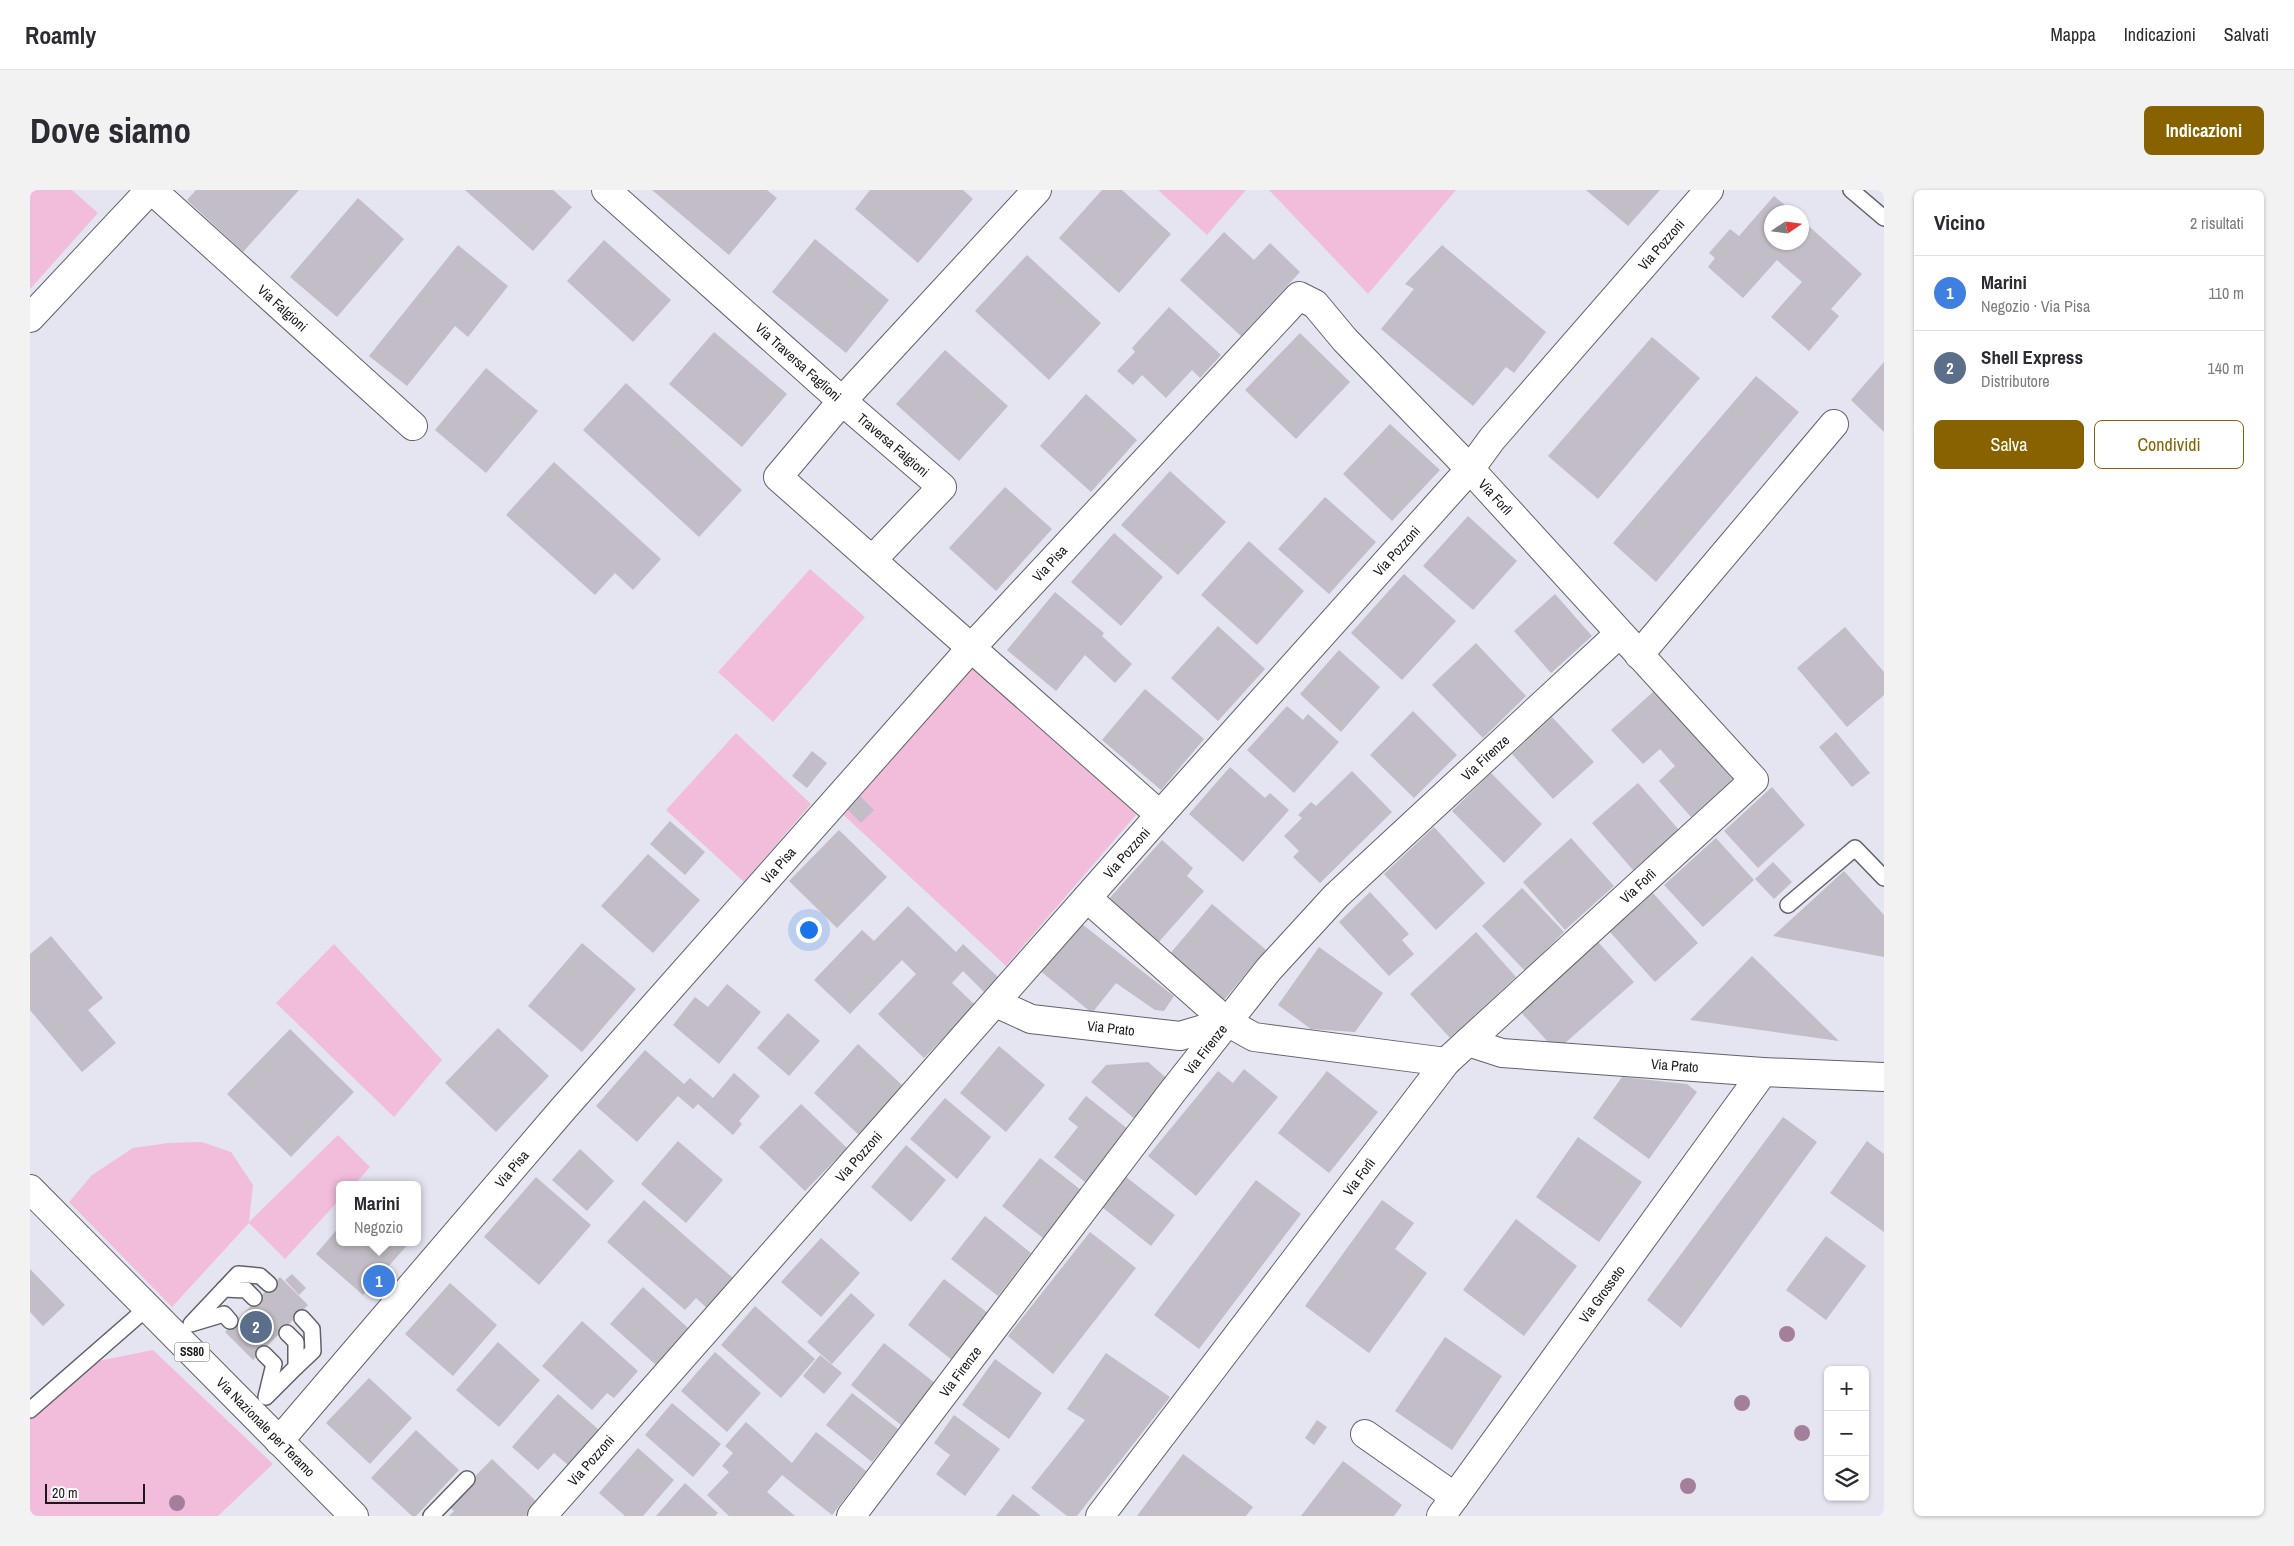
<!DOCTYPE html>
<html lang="it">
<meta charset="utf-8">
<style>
:root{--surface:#fff;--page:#f2f2f3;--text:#2b2b33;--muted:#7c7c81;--line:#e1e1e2;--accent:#896200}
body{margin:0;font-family:"Archivo Narrow",sans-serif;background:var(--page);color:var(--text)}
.controls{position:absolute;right:15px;bottom:15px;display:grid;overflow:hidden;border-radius:8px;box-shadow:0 1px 4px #0004}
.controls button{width:45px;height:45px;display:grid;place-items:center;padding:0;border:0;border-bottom:1px solid var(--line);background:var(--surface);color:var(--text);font:25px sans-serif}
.compass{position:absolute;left:1734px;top:15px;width:45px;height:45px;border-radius:50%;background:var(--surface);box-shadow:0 1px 4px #0004;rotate:77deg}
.scale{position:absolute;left:15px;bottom:12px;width:100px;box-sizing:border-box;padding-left:5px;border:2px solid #19191d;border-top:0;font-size:14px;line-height:18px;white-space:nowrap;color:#19191d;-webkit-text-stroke:4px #fff;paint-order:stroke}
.you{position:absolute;left:778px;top:739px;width:18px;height:18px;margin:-12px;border:4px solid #fff;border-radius:50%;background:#1a73e8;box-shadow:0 0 0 8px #1a73e833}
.badge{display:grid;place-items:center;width:32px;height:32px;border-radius:50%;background:var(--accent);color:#fff;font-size:16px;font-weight:700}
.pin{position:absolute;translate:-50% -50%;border:2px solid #fff;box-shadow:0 1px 5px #0006}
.popup{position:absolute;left:306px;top:991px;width:85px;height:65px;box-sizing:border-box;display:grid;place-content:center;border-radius:8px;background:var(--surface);filter:drop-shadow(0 1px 4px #0005);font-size:16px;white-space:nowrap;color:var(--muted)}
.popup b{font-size:19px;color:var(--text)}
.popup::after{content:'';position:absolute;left:50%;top:100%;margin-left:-10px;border:10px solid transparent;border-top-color:var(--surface)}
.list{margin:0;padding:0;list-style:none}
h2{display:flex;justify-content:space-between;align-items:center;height:65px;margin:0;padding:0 20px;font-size:21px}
h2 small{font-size:16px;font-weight:400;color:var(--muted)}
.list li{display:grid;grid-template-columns:32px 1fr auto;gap:15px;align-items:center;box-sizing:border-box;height:75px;padding:0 20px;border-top:1px solid var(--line)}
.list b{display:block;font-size:19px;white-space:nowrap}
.list p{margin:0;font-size:16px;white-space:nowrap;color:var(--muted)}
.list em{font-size:16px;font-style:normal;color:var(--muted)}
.actions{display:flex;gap:10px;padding:15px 20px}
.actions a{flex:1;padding:11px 0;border:1px solid var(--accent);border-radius:8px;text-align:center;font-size:18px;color:var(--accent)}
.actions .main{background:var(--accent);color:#fff}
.icon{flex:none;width:28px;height:28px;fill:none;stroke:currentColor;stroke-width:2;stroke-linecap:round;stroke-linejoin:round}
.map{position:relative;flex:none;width:1854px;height:1326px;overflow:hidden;border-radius:8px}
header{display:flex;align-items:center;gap:30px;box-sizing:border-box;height:70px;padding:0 25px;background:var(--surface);border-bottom:1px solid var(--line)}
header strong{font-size:24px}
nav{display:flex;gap:28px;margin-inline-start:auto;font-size:18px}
.intro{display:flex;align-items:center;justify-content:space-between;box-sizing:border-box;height:120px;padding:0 30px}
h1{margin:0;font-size:35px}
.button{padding:12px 22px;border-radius:8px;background:var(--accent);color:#fff;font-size:18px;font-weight:700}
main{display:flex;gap:30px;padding:0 30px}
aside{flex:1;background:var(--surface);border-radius:8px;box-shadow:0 1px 4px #0004}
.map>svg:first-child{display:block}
</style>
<header>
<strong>Roamly</strong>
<nav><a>Mappa</a><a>Indicazioni</a><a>Salvati</a></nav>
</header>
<div class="intro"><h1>Dove siamo</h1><a class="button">Indicazioni</a></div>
<main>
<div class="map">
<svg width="1854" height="1326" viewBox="0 0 1854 1326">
<rect width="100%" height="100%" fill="#e4e5f0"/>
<g fill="#f2bddb">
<polygon points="0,0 42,0 68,23 0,99"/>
<polygon points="1128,0 1216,0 1177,45"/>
<polygon points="1239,0 1426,0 1338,104"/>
<polygon points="780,379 835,427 743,532 688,482"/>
<polygon points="937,469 1111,619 976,776 806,618"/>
<polygon points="706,543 781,614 714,692 636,620"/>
<polygon points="304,754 412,870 364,927 246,813"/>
<polygon points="308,945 340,977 324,995 310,995 310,1009 255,1069 219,1033 142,1117 39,1012 62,985 103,958 138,953 172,952 201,962 223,995 219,1032"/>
<polygon points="123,1160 243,1274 188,1326 0,1326 0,1226 63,1172"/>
</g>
<g fill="#c2bdc6">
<polygon points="166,0 269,0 213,62 157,10"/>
<polygon points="435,0 523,0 542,17 503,61"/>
<polygon points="622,0 737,0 747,8 699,65"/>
<polygon points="840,0 933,0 943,9 888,73 825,19"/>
<polygon points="1072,0 1092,0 1141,44 1089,103 1029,48"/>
<polygon points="1556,0 1630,0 1598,36"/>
<polygon points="1744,6 1763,22 1742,22 1742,52 1772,52 1772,30 1832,84 1801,119 1809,126 1779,161 1741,127 1772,92 1747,70 1713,108 1678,77 1685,68 1679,63 1700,39 1709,46"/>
<polygon points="328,8 374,49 307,127 260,87"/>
<polygon points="1194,42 1224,70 1240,53 1270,82 1211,146 1150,90"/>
<polygon points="785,49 859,110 816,163 742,102"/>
<polygon points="574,50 641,110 603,152 537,91"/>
<polygon points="428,55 478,96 438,147 425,136 377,196 339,166"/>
<polygon points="1412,55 1516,142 1484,183 1476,177 1443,216 1351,139 1384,99 1375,94"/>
<polygon points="997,65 1071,133 1019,190 945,121"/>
<polygon points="1139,117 1191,165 1170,188 1162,180 1136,208 1112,185 1103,195 1087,181 1105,162 1102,158"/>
<polygon points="684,142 757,204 712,257 639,194"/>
<polygon points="1270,143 1320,192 1266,249 1215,200"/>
<polygon points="1622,147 1670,188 1568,309 1518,266"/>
<polygon points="915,160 978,216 929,271 866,214"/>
<polygon points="1854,172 1854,242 1821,210"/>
<polygon points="456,178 508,221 456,283 405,240"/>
<polygon points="1726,186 1769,222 1626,392 1583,353"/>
<polygon points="596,193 712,300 669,347 553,240"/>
<polygon points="1056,204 1107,250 1061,302 1010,256"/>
<polygon points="1360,234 1410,280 1362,331 1313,284"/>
<polygon points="524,272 631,369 603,400 585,383 565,405 476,325"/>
<polygon points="1140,281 1196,332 1148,385 1091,335"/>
<polygon points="975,297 1022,339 966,401 919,358"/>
<polygon points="1295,307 1346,352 1299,404 1248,359"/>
<polygon points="1438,326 1487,371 1443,420 1393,376"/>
<polygon points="1084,343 1133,387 1091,436 1041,392"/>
<polygon points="1219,351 1274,401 1227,455 1171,405"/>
<polygon points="1374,384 1426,431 1372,490 1321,443"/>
<polygon points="1025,402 1074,443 1072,446 1102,474 1085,493 1055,465 1026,501 977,460"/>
<polygon points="1525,404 1562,446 1521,483 1484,441"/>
<polygon points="1188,436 1235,479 1188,531 1141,488"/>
<polygon points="1815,437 1854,482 1854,505 1817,537 1767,478"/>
<polygon points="1446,453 1496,506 1453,548 1402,495"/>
<polygon points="1309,460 1350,497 1311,542 1270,504"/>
<polygon points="1115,499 1174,549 1131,600 1072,550"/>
<polygon points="1624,501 1703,589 1661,627 1629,591 1645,576 1630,559 1613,574 1581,540"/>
<polygon points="1257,516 1273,530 1278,524 1309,552 1264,603 1217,560"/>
<polygon points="1383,521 1427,565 1384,608 1340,565"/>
<polygon points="1522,527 1564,572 1523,609 1482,564"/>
<polygon points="1806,542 1840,583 1822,597 1789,557"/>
<polygon points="782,561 797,573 777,598 762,586"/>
<polygon points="1200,577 1235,608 1240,603 1259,620 1213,672 1159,624"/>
<polygon points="1322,581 1362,622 1290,693 1263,667 1269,661 1254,646 1272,628 1268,625 1281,612 1286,616"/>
<polygon points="1461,583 1512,634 1474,673 1422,621"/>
<polygon points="1608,593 1649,640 1603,680 1562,633"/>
<polygon points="1742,597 1775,635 1728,678 1694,641"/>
<polygon points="830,606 844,620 831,633 817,619"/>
<polygon points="640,631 675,662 655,685 620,654"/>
<polygon points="1404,637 1455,693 1406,740 1354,684"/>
<polygon points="809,640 857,687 807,738 759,691"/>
<polygon points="1541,648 1584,696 1535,740 1493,692"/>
<polygon points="1686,648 1724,690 1673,737 1634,695"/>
<polygon points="1132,650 1163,678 1157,686 1174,701 1126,755 1077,711"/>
<polygon points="618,664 670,710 623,763 571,716"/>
<polygon points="1743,672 1762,692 1744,709 1725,689"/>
<polygon points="1814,681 1854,725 1854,767 1743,746"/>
<polygon points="1492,698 1534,742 1495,781 1452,736"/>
<polygon points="1340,702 1379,744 1372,750 1384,764 1359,786 1309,732"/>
<polygon points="1623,703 1668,753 1625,792 1580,742"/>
<polygon points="1182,714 1236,760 1193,811 1139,765"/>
<polygon points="878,716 926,762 933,754 968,787 954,802 933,781 922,793 945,815 894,868 848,824 886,784 872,770 820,824 784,790 832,740 844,751"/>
<polygon points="1048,731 1144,806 1134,821 1125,820 1086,793 1062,823 1009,780"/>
<polygon points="1446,742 1486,787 1420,848 1380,804"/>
<polygon points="21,746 73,808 58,820 86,853 52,882 0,820 0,764"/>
<polygon points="1568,752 1604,792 1526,861 1490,821"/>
<polygon points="552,753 606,799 552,862 498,816"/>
<polygon points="1289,757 1353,803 1325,842 1281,839 1248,815"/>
<polygon points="1722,766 1809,851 1660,830"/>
<polygon points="697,794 731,822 689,874 643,835 665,807 678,817"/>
<polygon points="758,823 790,851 759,886 727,858"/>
<polygon points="468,838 519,886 466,942 415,893"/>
<polygon points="260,839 324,902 261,967 197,904"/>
<polygon points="828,854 873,896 829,945 784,903"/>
<polygon points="969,856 1015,895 976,942 930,903"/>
<polygon points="615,860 654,894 660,888 683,908 704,883 730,906 709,931 712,934 703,945 668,914 663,919 648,906 607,952 566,916"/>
<polygon points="1118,872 1140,891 1106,930 1061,892 1076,875"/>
<polygon points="1214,879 1248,907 1166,1006 1118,966 1188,881 1203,893"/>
<polygon points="1297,881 1348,922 1299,983 1248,943"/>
<polygon points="1592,887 1657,894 1667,902 1619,969 1563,928"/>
<polygon points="1056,906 1103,943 1060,996 1024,967 1048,937 1038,929"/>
<polygon points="915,908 961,947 927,989 880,949"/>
<polygon points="771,914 817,958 775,1001 729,957"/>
<polygon points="1753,927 1787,952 1651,1138 1617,1110"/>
<polygon points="1548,947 1612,992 1569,1052 1506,1007"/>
<polygon points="648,951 693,990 656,1033 611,994"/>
<polygon points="1837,951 1854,964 1854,1042 1800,1003"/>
<polygon points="876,955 916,990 881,1032 841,997"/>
<polygon points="550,959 584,991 557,1021 522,990"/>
<polygon points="1010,968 1051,1000 1013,1048 972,1016"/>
<polygon points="506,987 561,1035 509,1095 454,1047"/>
<polygon points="1096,987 1145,1025 1121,1056 1072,1017"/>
<polygon points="1226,990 1271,1024 1169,1159 1124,1125"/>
<polygon points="614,1010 704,1089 678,1119 666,1108 655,1120 577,1052"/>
<polygon points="1352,1010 1384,1033 1365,1059 1397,1083 1339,1163 1275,1116"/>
<polygon points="955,1026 1001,1063 968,1106 921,1069"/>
<polygon points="1486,1029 1547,1076 1494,1146 1433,1100"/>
<polygon points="310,1036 310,1052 380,1052 333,1105 286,1064"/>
<polygon points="1060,1042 1106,1078 1023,1184 978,1146"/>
<polygon points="1796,1046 1836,1076 1796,1130 1756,1100"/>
<polygon points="791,1048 830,1083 791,1127 751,1092"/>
<polygon points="0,1079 35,1115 13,1136 0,1122"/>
<polygon points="262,1084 276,1098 269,1105 255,1090"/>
<polygon points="250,1087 278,1115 223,1170 195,1142"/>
<polygon points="914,1089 959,1124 922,1170 878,1135"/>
<polygon points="420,1093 467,1135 423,1186 375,1144"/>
<polygon points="613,1097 658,1138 626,1175 580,1134"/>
<polygon points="821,1103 845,1125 802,1174 777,1152"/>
<polygon points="725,1116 785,1169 751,1208 691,1155"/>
<polygon points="552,1131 608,1181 584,1208 577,1203 562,1220 512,1176"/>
<polygon points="1415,1147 1472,1186 1422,1260 1365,1221"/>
<polygon points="468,1152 510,1190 469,1237 426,1200"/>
<polygon points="854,1153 905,1193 871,1235 821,1195"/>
<polygon points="685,1162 731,1203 697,1242 651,1201"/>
<polygon points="1076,1163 1140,1207 1047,1326 1037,1326 1001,1298 1055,1230 1037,1219"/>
<polygon points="790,1165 812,1183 794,1204 773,1186"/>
<polygon points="965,1169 1012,1203 979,1249 932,1215"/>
<polygon points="339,1188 382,1228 340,1274 296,1233"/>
<polygon points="822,1203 868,1239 842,1272 796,1235"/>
<polygon points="528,1204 569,1240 538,1275 524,1263 508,1280 482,1257"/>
<polygon points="642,1213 691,1254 663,1287 615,1245"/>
<polygon points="924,1225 970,1259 935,1306 906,1284 920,1265 904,1253"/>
<polygon points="1287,1230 1297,1237 1284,1255 1275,1248"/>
<polygon points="716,1232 762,1273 786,1242 836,1281 802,1325 752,1285 737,1302 765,1326 699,1326 677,1305 699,1282 692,1276 703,1263 695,1256"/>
<polygon points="386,1240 429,1280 386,1326 382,1326 341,1288"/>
<polygon points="608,1258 644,1290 613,1326 595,1326 569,1303"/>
<polygon points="1153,1264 1223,1317 1216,1326 1107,1326"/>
<polygon points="462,1269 508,1313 496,1326 419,1326 424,1321 417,1315"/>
<polygon points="1313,1271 1372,1315 1364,1326 1271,1326"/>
<polygon points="655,1293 688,1323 685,1326 626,1326"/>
<polygon points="983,1304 1011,1326 966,1326"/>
</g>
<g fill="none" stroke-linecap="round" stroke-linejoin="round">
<defs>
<g id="lane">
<polyline points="1821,0 1854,28"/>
<polyline points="1758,715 1825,658 1854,688"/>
<polyline points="194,1099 208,1084 230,1086 239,1094"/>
<polyline points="164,1133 194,1124 200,1131"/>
<polyline points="161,1134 194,1099 216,1100 224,1108"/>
<polyline points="234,1164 244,1174 236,1207"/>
<polyline points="266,1177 283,1161 282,1139 272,1128"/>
<polyline points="237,1206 266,1177 266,1152 257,1143"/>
<polyline points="0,1220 118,1117"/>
<polyline points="401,1326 437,1289"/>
</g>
<g id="street">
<path id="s1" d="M122 0 383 236"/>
<path id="s2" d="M576 0 812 211 912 297 842 370"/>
<polyline points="1007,0 812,211 748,287 1130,625"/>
<polyline points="0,128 120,0"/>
<polyline points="1609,465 1804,234"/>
<polyline points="1057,708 1197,832 1224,847 1416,872"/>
<path id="s3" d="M966 813 1001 829 1150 846 1197 832"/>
<path id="s4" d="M1438 852 1472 863 1733 882 1854 887"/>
<polyline points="1335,1244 1425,1307"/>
<path id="s5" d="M249 1251 533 919 941 458 1269 106 1285 114 1315 150 1440 279 1724 590 1416 872 1070 1326"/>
<path id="s6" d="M512 1326 1130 625 1440 279 1462 249 1679 0"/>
<path id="s7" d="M821 1326 1143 901 1239 779 1306 706 1589 444"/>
<path id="s8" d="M1411 1326 1733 882"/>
</g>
<g id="primary">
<path id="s9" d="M0 999 324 1326"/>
</g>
</defs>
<use href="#lane" stroke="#60626a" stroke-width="18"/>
<use href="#street" stroke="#60626a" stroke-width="30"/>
<use href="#primary" stroke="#60626a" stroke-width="30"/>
<use href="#lane" stroke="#fff" stroke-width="15"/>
<use href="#street" stroke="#fff" stroke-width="28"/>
<use href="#primary" stroke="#fff" stroke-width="28"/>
</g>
<g fill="#a37f9b">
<circle cx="1757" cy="1144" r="8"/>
<circle cx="1712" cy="1213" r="8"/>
<circle cx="1772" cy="1243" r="8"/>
<circle cx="1658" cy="1296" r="8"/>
<circle cx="147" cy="1313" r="8"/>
</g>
<g text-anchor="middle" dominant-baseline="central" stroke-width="5" stroke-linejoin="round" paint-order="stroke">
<rect fill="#fff" stroke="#5e5e61" stroke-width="1" x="144.5" y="1152.5" width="35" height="19" rx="4"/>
<g font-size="12" font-weight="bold" fill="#19191d">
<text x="162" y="1162">SS80</text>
</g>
<g font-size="14" fill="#19191d" stroke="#fff">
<text stroke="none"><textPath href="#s6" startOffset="1694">Via Pozzoni</textPath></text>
<text stroke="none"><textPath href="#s1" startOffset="176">Via Falgioni</textPath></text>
<text stroke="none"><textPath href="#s2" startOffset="258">Via Traversa Faglioni</textPath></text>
<text stroke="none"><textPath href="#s2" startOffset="384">Traversa Falgioni</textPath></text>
<text stroke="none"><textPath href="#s5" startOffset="1816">Via Forlì</textPath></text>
<text stroke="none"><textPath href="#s6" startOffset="1289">Via Pozzoni</textPath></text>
<text stroke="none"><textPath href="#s5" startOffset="1168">Via Pisa</textPath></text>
<text stroke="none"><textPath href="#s7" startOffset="991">Via Firenze</textPath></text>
<text stroke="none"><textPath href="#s6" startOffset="884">Via Pozzoni</textPath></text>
<text stroke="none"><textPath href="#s5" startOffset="762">Via Pisa</textPath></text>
<text transform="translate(1608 696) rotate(-43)">Via Forlì</text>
<text stroke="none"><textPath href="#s3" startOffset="119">Via Prato</textPath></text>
<text stroke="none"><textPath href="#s7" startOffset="586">Via Firenze</textPath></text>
<text stroke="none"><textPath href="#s4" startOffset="209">Via Prato</textPath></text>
<text stroke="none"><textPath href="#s6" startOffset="479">Via Pozzoni</textPath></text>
<text stroke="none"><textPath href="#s5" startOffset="358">Via Pisa</textPath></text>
<text transform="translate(1329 987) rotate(-53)">Via Forlì</text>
<text stroke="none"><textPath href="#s8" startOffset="274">Via Grosseto</textPath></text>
<text stroke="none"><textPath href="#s7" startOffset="181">Via Firenze</textPath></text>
<text stroke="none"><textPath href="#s9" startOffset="335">Via Nazionale per Teramo</textPath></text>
<text stroke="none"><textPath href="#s6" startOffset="74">Via Pozzoni</textPath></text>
</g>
</g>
</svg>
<div class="controls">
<button>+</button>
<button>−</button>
<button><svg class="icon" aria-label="layers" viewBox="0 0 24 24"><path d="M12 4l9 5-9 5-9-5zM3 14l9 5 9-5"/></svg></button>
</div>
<svg class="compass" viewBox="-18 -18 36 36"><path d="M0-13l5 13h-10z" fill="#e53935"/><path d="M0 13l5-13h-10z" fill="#7c7c81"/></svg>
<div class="scale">20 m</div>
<div class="you"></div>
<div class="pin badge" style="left:349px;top:1091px;background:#3f7fe0">1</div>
<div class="popup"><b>Marini</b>Negozio</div>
<div class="pin badge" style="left:226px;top:1137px;background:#5c6f8a">2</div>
</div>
<aside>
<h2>Vicino<small>2 risultati</small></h2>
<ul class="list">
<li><span class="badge" style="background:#3f7fe0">1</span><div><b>Marini</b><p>Negozio · Via Pisa</p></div><em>110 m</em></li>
<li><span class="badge" style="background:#5c6f8a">2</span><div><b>Shell Express</b><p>Distributore</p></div><em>140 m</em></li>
</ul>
<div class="actions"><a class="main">Salva</a><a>Condividi</a></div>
</aside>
</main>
